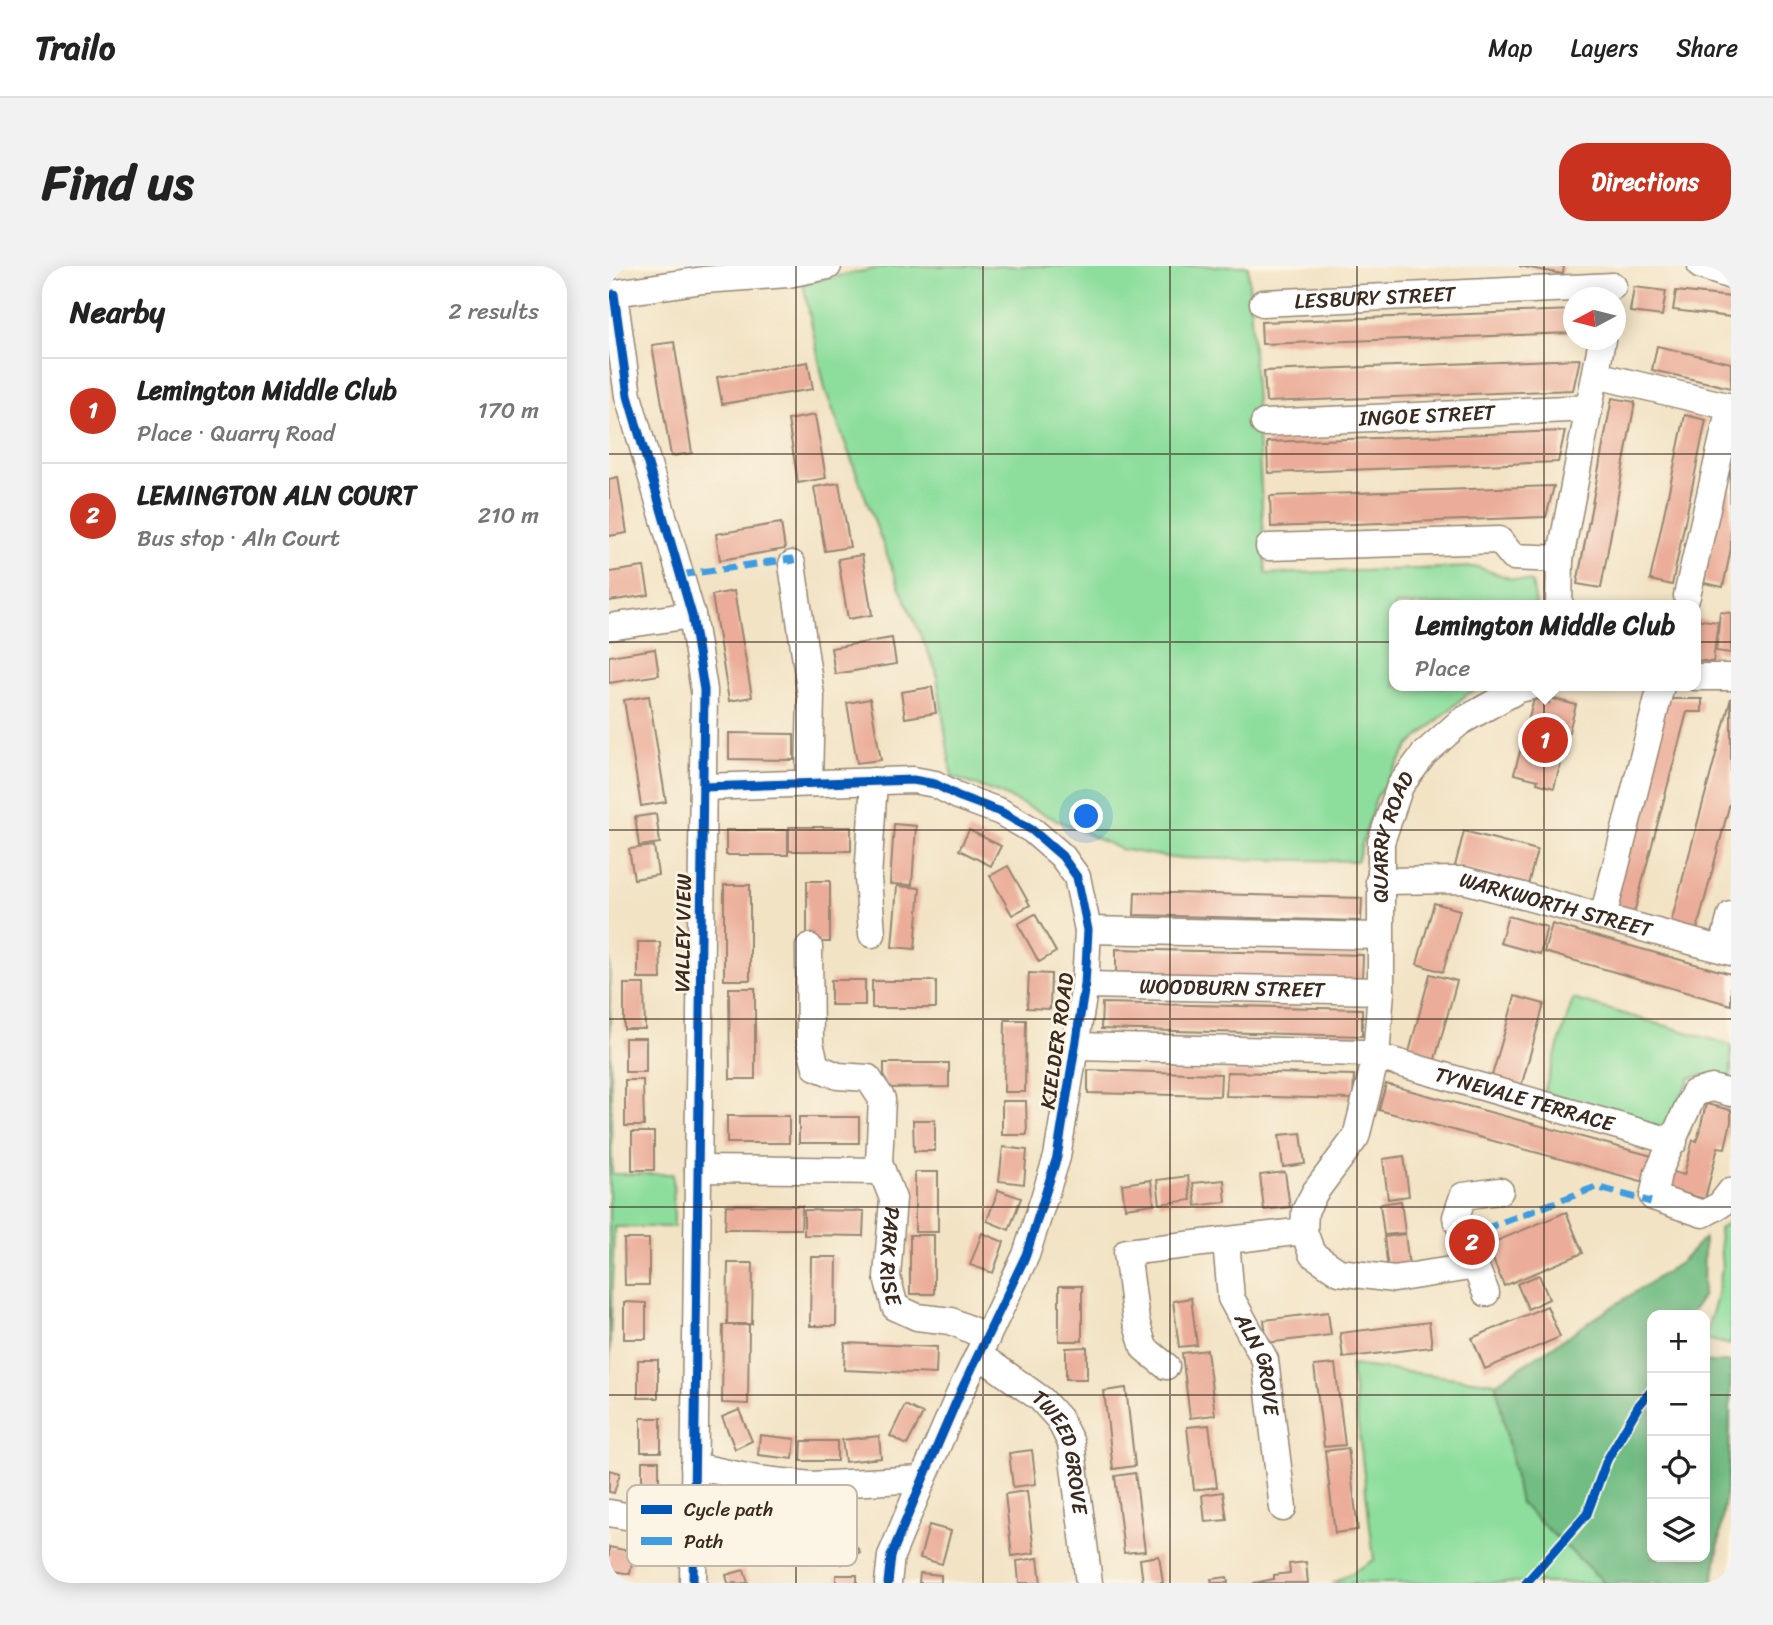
<!DOCTYPE html>
<meta charset="utf-8">
<style>
:root{--surface:#fff;--page:#f2f2f2;--text:#222;--muted:#767676;--line:#e0e0e0;--accent:#c8321e}
body{margin:0;font-family:Sriracha,sans-serif;background:var(--page);color:var(--text)}
.controls{position:absolute;right:21px;bottom:21px;display:grid;overflow:hidden;border-radius:14px;box-shadow:0 4px 18px #0003}
.controls button{width:63px;height:63px;display:grid;place-items:center;padding:0;border:0;border-bottom:2px solid var(--line);background:var(--surface);color:var(--text);font:35px sans-serif}
.compass{position:absolute;left:954px;top:21px;width:63px;height:63px;border-radius:50%;background:var(--surface);box-shadow:0 4px 18px #0003;rotate:263deg}
.you{position:absolute;left:478px;top:551px;width:24px;height:24px;margin:-18px;border:5px solid #fff;border-radius:50%;background:#1a73e8;box-shadow:0 0 0 10px #1a73e833}
.badge{display:grid;place-items:center;width:46px;height:46px;border-radius:50%;background:var(--accent);color:#fff;font-size:23px;font-weight:700}
.pin{position:absolute;translate:-50% -50%;border:4px solid #fff;box-shadow:0 2px 7px #0006}
.popup{position:absolute;left:780px;top:334px;width:312px;height:91px;box-sizing:border-box;display:grid;place-content:center;border-radius:14px;background:var(--surface);filter:drop-shadow(0 2px 5px #0005);font-size:23px;white-space:nowrap;color:var(--muted)}
.popup b{font-size:26px;color:var(--text)}
.popup::after{content:'';position:absolute;left:50%;top:100%;margin-left:-14px;border:14px solid transparent;border-top-color:var(--surface)}
.list{margin:0;padding:0;list-style:none}
h2{display:flex;justify-content:space-between;align-items:center;height:91px;margin:0;padding:0 28px;font-size:30px}
h2 small{font-size:23px;font-weight:400;color:var(--muted)}
.list li{display:grid;grid-template-columns:46px 1fr auto;gap:21px;align-items:center;box-sizing:border-box;height:105px;padding:0 28px;border-top:2px solid var(--line)}
.list b{display:block;font-size:26px;white-space:nowrap}
.list p{margin:0;font-size:23px;white-space:nowrap;color:var(--muted)}
.list em{font-size:23px;font-style:normal;color:var(--muted)}
.icon{flex:none;width:38px;height:38px;fill:none;stroke:currentColor;stroke-width:2;stroke-linecap:round;stroke-linejoin:round}
.map{position:relative;flex:none;width:1122px;height:1317px;overflow:hidden;border-radius:28px}
header{display:flex;align-items:center;gap:42px;box-sizing:border-box;height:98px;padding:0 35px;background:var(--surface);border-bottom:2px solid var(--line)}
header strong{font-size:33px}
nav{display:flex;gap:38px;margin-inline-start:auto;font-size:24px}
.intro{display:flex;align-items:center;justify-content:space-between;box-sizing:border-box;height:168px;padding:0 42px}
h1{margin:0;font-size:49px}
.button{padding:18px 32px;border-radius:28px;background:var(--accent);color:#fff;font-size:24px;font-weight:700}
main{display:flex;gap:42px;padding:0 42px}
aside{flex:1;background:var(--surface);border-radius:28px;box-shadow:0 4px 18px #0003}
.map>svg:first-child{display:block}
</style>
<header>
<strong>Trailo</strong>
<nav><a>Map</a><a>Layers</a><a>Share</a></nav>
</header>
<div class="intro"><h1>Find us</h1><a class="button">Directions</a></div>
<main>
<aside>
<h2>Nearby<small>2 results</small></h2>
<ul class="list">
<li><span class="badge">1</span><div><b>Lemington Middle Club</b><p>Place · Quarry Road</p></div><em>170 m</em></li>
<li><span class="badge">2</span><div><b>LEMINGTON ALN COURT</b><p>Bus stop · Aln Court</p></div><em>210 m</em></li>
</ul>
</aside>
<div class="map">
<svg width="1122" height="1317" viewBox="0 0 1122 1317">
<rect width="100%" height="100%" fill="#fcf5e5"/>
<filter id="ink" filterUnits="userSpaceOnUse"><feTurbulence type="fractalNoise" baseFrequency=".0143" numOctaves="2"/><feDisplacementMap in="SourceGraphic" scale="14" xChannelSelector="R" yChannelSelector="G"/><feConvolveMatrix kernelMatrix="1 2 1 2 8 2 1 2 1" color-interpolation-filters="sRGB"/></filter>
<filter id="wash" filterUnits="userSpaceOnUse"><feTurbulence type="fractalNoise" baseFrequency=".00686" numOctaves="4" result="noise"/><feDisplacementMap in="SourceGraphic" scale="28" xChannelSelector="R" yChannelSelector="G"/><feGaussianBlur stdDeviation="1.57" result="paint"/><feColorMatrix in="noise" values="0 0 0 0 0 0 0 0 0 0 0 0 0 0 0 0 0 1.4 0 .05"/><feComposite in="paint" operator="in"/></filter>
<g filter="url(#wash)">
<rect width="100%" height="100%" fill="#f2e3c5"/>
<g fill="#8dde9d" stroke="#64845e" stroke-width="2">
<polygon points="280,0 639,0 657,308 868,301 903,313 923,316 927,339 786,339 786,420 882,420 858,428 801,479 767,532 748,595 563,592 511,583 389,527 343,511 327,404 287,313 216,123 194,17"/>
<polygon points="0,679 3,908 64,908 65,961 5,961 0,1109"/>
<polygon points="964,733 1122,779 1122,816 1094,809 1081,812 1056,863 935,826"/>
<polygon points="1122,954 1122,1079 1096,1073 1096,1069 1106,1038 1113,1003 1110,963"/>
<polygon points="742,1099 887,1117 911,1237 996,1317 725,1317 765,1294"/>
</g>
<polygon fill="#72bd84" stroke="#567451" stroke-width="2" points="1095,972 1094,1029 1081,1049 1043,1049 1043,1291 1096,1291 1096,1096 1122,1096 1120,1204 1104,1317 996,1317 911,1237 887,1117 1072,996"/>
<g id="blocks">
<g fill="#ebad99">
<polygon points="910,0 955,0 954,8"/>
<polygon points="1025,21 1057,25 1053,50 1021,46"/>
<polygon points="1067,25 1122,31 1122,51 1064,44"/>
<polygon points="964,44 964,67 653,78 652,56"/>
<polygon points="65,76 83,187 62,190 43,79"/>
<polygon points="1048,80 1122,97 1122,122 1043,104"/>
<polygon points="971,93 964,124 657,136 655,105"/>
<polygon points="199,96 204,123 113,138 108,111"/>
<polygon points="1003,132 1026,136 992,322 968,318"/>
<polygon points="206,149 217,212 189,217 179,154"/>
<polygon points="1076,149 1097,154 1063,319 1041,314"/>
<polygon points="956,165 949,196 659,207 658,176"/>
<polygon points="1121,193 1122,283 1114,321 1095,317"/>
<polygon points="9,211 18,267 0,270 0,213"/>
<polygon points="230,217 241,281 216,285 205,221"/>
<polygon points="945,220 937,251 662,261 661,230"/>
<polygon points="172,257 176,283 111,294 107,268"/>
<polygon points="253,289 263,349 239,353 229,293"/>
<polygon points="35,301 40,329 0,335 0,306"/>
<polygon points="125,325 143,431 120,435 103,329"/>
<polygon points="1111,346 1122,347 1122,387 1107,385"/>
<polygon points="1086,353 1109,356 1104,396 1086,394"/>
<polygon points="283,372 287,398 226,408 222,382"/>
<polygon points="46,383 50,409 0,417 0,390"/>
<polygon points="323,421 327,447 296,452 292,426"/>
<polygon points="40,430 57,536 32,540 15,434"/>
<polygon points="941,432 967,439 945,522 928,517 929,514 905,508 925,433 940,437"/>
<polygon points="1122,432 1122,533 1087,667 1061,660"/>
<polygon points="261,433 272,494 248,497 238,437"/>
<polygon points="1058,433 1093,433 1093,446 1078,446 1024,651 1002,645"/>
<polygon points="120,467 185,468 185,494 120,493"/>
<polygon points="47,548 51,577 30,580 26,551"/>
<polygon points="285,558 307,560 303,619 281,618"/>
<rect x="180" y="561" width="62" height="24"/>
<rect x="117" y="564" width="62" height="25"/>
<polygon points="360,564 392,580 382,600 350,584"/>
<polygon points="855,565 928,584 919,619 846,600"/>
<polygon points="45,580 49,609 25,613 20,583"/>
<polygon points="399,600 421,639 403,649 381,610"/>
<rect x="198" y="615" width="23" height="61"/>
<rect x="115" y="619" width="26" height="95"/>
<polygon points="288,620 311,622 306,683 283,681"/>
<polygon points="526,626 753,632 752,655 525,649"/>
<polygon points="825,637 851,644 834,706 808,698"/>
<polygon points="426,648 447,686 430,696 409,658"/>
<polygon points="899,650 938,661 931,688 891,677"/>
<polygon points="943,658 1122,708 1122,739 935,686"/>
<polygon points="29,676 51,676 52,713 29,713"/>
<polygon points="507,683 754,689 753,715 507,709"/>
<polygon points="420,707 442,708 441,743 418,742"/>
<polygon points="821,708 848,715 825,797 799,790"/>
<rect x="222" y="714" width="34" height="25"/>
<rect x="263" y="715" width="64" height="27"/>
<polygon points="15,718 35,718 36,763 15,763"/>
<polygon points="120,722 146,722 146,813 121,813"/>
<polygon points="906,730 935,738 912,821 882,813"/>
<polygon points="493,737 753,743 753,770 492,763"/>
<polygon points="396,754 417,754 416,826 395,826"/>
<rect x="16" y="772" width="21" height="34"/>
<polygon points="275,797 340,797 340,821 275,822"/>
<polygon points="479,804 612,808 611,830 479,827"/>
<polygon points="618,806 745,809 744,833 617,830"/>
<polygon points="16,814 34,814 35,860 16,860"/>
<polygon points="777,818 1043,890 1036,916 770,844"/>
<polygon points="393,835 417,835 418,869 393,869"/>
<polygon points="1097,838 1122,844 1122,856 1116,882 1109,881 1096,933 1057,923 1061,905 1075,909 1084,874 1088,875"/>
<rect x="118" y="850" width="62" height="27"/>
<rect x="190" y="851" width="60" height="26"/>
<polygon points="304,854 326,854 326,885 305,885"/>
<rect x="23" y="866" width="22" height="38"/>
<polygon points="692,867 696,898 674,901 670,869"/>
<polygon points="394,881 418,884 415,918 390,915"/>
<polygon points="795,890 800,930 779,933 774,893"/>
<rect x="306" y="906" width="23" height="60"/>
<polygon points="676,906 681,941 655,944 651,909"/>
<polygon points="579,910 582,934 551,938 548,914"/>
<polygon points="542,914 545,938 516,942 513,918"/>
<polygon points="615,914 617,936 587,940 584,917"/>
<polygon points="389,924 412,932 400,964 378,955"/>
<polygon points="792,935 796,967 775,969 771,938"/>
<polygon points="117,939 193,940 192,963 116,963"/>
<polygon points="195,944 255,945 254,970 195,969"/>
<polygon points="957,946 974,987 895,1020 878,979"/>
<polygon points="373,967 395,976 384,1007 361,999"/>
<polygon points="796,968 800,1000 779,1003 775,971"/>
<rect x="301" y="969" width="24" height="59"/>
<polygon points="15,973 40,973 40,1019 16,1019"/>
<polygon points="202,991 228,991 227,1060 201,1060"/>
<polygon points="119,997 144,997 143,1058 118,1058"/>
<polygon points="930,1009 940,1033 919,1043 908,1018"/>
<rect x="450" y="1020" width="23" height="55"/>
<polygon points="582,1032 588,1079 570,1081 564,1035"/>
<polygon points="15,1036 37,1037 37,1073 15,1073"/>
<polygon points="938,1040 951,1071 876,1103 863,1072"/>
<polygon points="719,1046 722,1069 658,1077 655,1054"/>
<polygon points="820,1056 823,1081 734,1092 731,1067"/>
<polygon points="114,1059 140,1059 139,1138 113,1137"/>
<polygon points="236,1077 328,1081 327,1108 235,1104"/>
<polygon points="478,1081 478,1113 457,1113 457,1082"/>
<polygon points="598,1084 606,1149 581,1152 573,1087"/>
<rect x="29" y="1094" width="20" height="38"/>
<polygon points="726,1098 736,1179 715,1181 705,1100"/>
<polygon points="517,1122 526,1200 504,1203 495,1125"/>
<polygon points="296,1139 314,1148 298,1179 281,1170"/>
<polygon points="130,1144 143,1175 126,1183 113,1151"/>
<rect x="32" y="1152" width="20" height="34"/>
<polygon points="600,1159 608,1221 585,1224 578,1161"/>
<polygon points="151,1169 186,1173 184,1193 149,1189"/>
<polygon points="270,1170 272,1192 236,1196 233,1174"/>
<polygon points="193,1175 228,1175 228,1195 192,1195"/>
<polygon points="739,1182 749,1264 726,1267 716,1185"/>
<polygon points="423,1184 427,1218 404,1221 400,1187"/>
<rect x="33" y="1195" width="17" height="37"/>
<polygon points="0,1204 11,1207 5,1227 0,1226"/>
<polygon points="526,1207 536,1285 515,1287 506,1210"/>
<polygon points="418,1225 425,1287 403,1290 396,1228"/>
<polygon points="614,1226 618,1254 596,1256 593,1229"/>
<polygon points="158,1246 191,1248 190,1270 157,1268"/>
<polygon points="231,1256 251,1286 233,1298 213,1268"/>
<polygon points="320,1259 342,1265 333,1298 311,1292"/>
<polygon points="112,1260 133,1261 132,1295 111,1295"/>
<polygon points="0,1281 25,1286 21,1308 0,1304"/>
<polygon points="550,1290 554,1317 534,1317 531,1293"/>
<polygon points="429,1292 432,1317 410,1317 408,1295"/>
<polygon points="697,1296 699,1317 644,1317 665,1313 665,1309 681,1307 680,1298"/>
<polygon points="135,1304 139,1317 119,1317 117,1309"/>
<polygon points="311,1307 332,1309 332,1317 310,1317"/>
<rect x="227" y="1309" width="21" height="8"/>
<polygon points="618,1311 619,1317 603,1317 602,1313"/>
</g>
</g>
</g>
<g filter="url(#ink)">
<use href="#blocks" fill-opacity="0" stroke="#968672" stroke-width="2"/>
<g fill="none" stroke-linecap="round" stroke-linejoin="round">
<defs>
<g id="minor">
<polyline points="1092,0 1122,10"/>
<polyline points="0,28 94,14 179,8 219,0"/>
<polyline points="5,28 19,130 83,349 95,424 84,1317"/>
<path id="s1" d="M654 37 1004 20"/>
<polyline points="987,109 1122,141"/>
<path id="s2" d="M655 157 980 142"/>
<polyline points="660,281 890,274 904,291 951,293"/>
<polyline points="183,298 202,430 200,517"/>
<polyline points="1078,330 1121,141"/>
<polyline points="950,339 951,293 993,74"/>
<polyline points="0,361 83,349"/>
<polyline points="1086,411 1122,411"/>
<polyline points="94,521 304,514 326,518 349,530 392,546 423,564 453,590 468,611 479,664 476,719 448,891 417,989 351,1127 314,1213 282,1290 279,1317"/>
<path id="s3" d="M770 615 855 614 1122 686"/>
<polyline points="994,651 1052,420"/>
<polyline points="479,664 771,670"/>
<polyline points="263,668 259,612 265,515"/>
<path id="s4" d="M200 681 201 777 207 801 229 810 259 812 273 833 270 897 284 933 278 1011 286 1041 308 1051 342 1055 378 1071"/>
<polyline points="1113,683 1122,649"/>
<path id="s5" d="M476 719 772 725"/>
<path id="s6" d="M467 780 755 787 1065 876"/>
<polyline points="1122,827 1103,822 1085,827 1049,907 1044,931 1094,948 1111,939 1122,925"/>
<polyline points="89,903 273,905"/>
<polyline points="695,965 703,988 730,1006 785,1013 867,1000"/>
<path id="s7" d="M617 975 622 1032 656 1094 674 1242"/>
<polyline points="877,1027 847,951 854,930 891,925"/>
<path id="s8" d="M370 1089 432 1133 450 1153 462 1177 480 1317"/>
<path id="s9" d="M557 1100 535 1082 527 1055 518 986 695 965 696 945 706 926 747 871 767 791 772 725V576L791 520 815 488 851 456 910 423 923 420"/>
<polyline points="85,1200 147,1213 202,1219 314,1213"/>
<polyline points="0,1247 84,1262"/>
</g>
</defs>
<use href="#minor" stroke="#968672" stroke-width="29"/>
<use href="#minor" stroke="#fff" stroke-width="26"/>
<g stroke="#3f9ce0" stroke-width="7" stroke-dasharray="14 7" stroke-linecap="butt">
<polyline points="71,309 182,293 183,298"/>
<polyline points="855,971 987,921 1042,936"/>
</g>
<defs>
<g id="cycleway">
<polyline points="5,28 19,130 83,349 95,424 84,1317"/>
<polyline points="94,521 304,514 326,518 349,530 392,546 423,564 453,590 468,611 479,664 476,719 448,891 417,989 351,1127 314,1213 282,1290 279,1317"/>
<polyline points="917,1317 978,1248 998,1194 1030,1139 1043,1124"/>
</g>
</defs>
<use href="#cycleway" stroke="#fcf5e5" stroke-width="13"/>
<use href="#cycleway" stroke="#0057b8" stroke-width="9"/>
</g>
</g>
<path fill="none" stroke="#3b2a1e" stroke-width="2" stroke-opacity="0.55" d="M187 0V1317M374 0V1317M561 0V1317M748 0V1317M935 0V1317M0 188H1122M0 376H1122M0 564H1122M0 753H1122M0 941H1122M0 1129H1043M1096 1129H1122"/>
<g text-anchor="middle" dominant-baseline="central" stroke-width="5" stroke-linejoin="round" paint-order="stroke">
<g font-size="21" fill="#3b2a1e" stroke="#fcf5e5">
<text stroke="none"><textPath href="#s1" startOffset="112">LESBURY STREET</textPath></text>
<text stroke="none"><textPath href="#s2" startOffset="163">INGOE STREET</textPath></text>
<text stroke="none"><textPath href="#s9" startOffset="719">QUARRY ROAD</textPath></text>
<text stroke="none"><textPath href="#s3" startOffset="180">WARKWORTH STREET</textPath></text>
<text transform="translate(74 667) rotate(-89)">VALLEY VIEW</text>
<text stroke="none"><textPath href="#s5" startOffset="147">WOODBURN STREET</textPath></text>
<text transform="translate(448 775) rotate(-82)">KIELDER ROAD</text>
<text stroke="none"><textPath href="#s6" startOffset="455">TYNEVALE TERRACE</textPath></text>
<text stroke="none"><textPath href="#s4" startOffset="360">PARK RISE</textPath></text>
<text stroke="none"><textPath href="#s7" startOffset="130">ALN GROVE</textPath></text>
<text stroke="none"><textPath href="#s8" startOffset="135">TWEED GROVE</textPath></text>
</g>
</g>
<rect x="18" y="1219" width="230" height="81" rx="10" fill="#fcf5e5" stroke="#c2b8a9" stroke-width="2"/>
<rect x="32" y="1239" width="31" height="9" fill="#0057b8"/>
<rect x="32" y="1271" width="31" height="8" fill="#3f9ce0"/>
<g font-size="19" fill="#3b2a1e">
<text x="75" y="1250">Cycle path</text>
<text x="75" y="1282">Path</text>
</g>
</svg>
<div class="controls">
<button>+</button>
<button>−</button>
<button><svg class="icon" aria-label="locate" viewBox="0 0 24 24"><circle cx="12" cy="12" r="6"/><path d="M12 2v4M12 18v4M2 12h4M18 12h4"/></svg></button>
<button><svg class="icon" aria-label="layers" viewBox="0 0 24 24"><path d="M12 4l9 5-9 5-9-5zM3 14l9 5 9-5"/></svg></button>
</div>
<svg class="compass" viewBox="-18 -18 36 36"><path d="M0-13l5 13h-10z" fill="#e53935"/><path d="M0 13l5-13h-10z" fill="#767676"/></svg>
<div class="you"></div>
<div class="pin badge" style="left:936px;top:474px">1</div>
<div class="popup"><b>Lemington Middle Club</b>Place</div>
<div class="pin badge" style="left:863px;top:976px">2</div>
</div>
</main>
